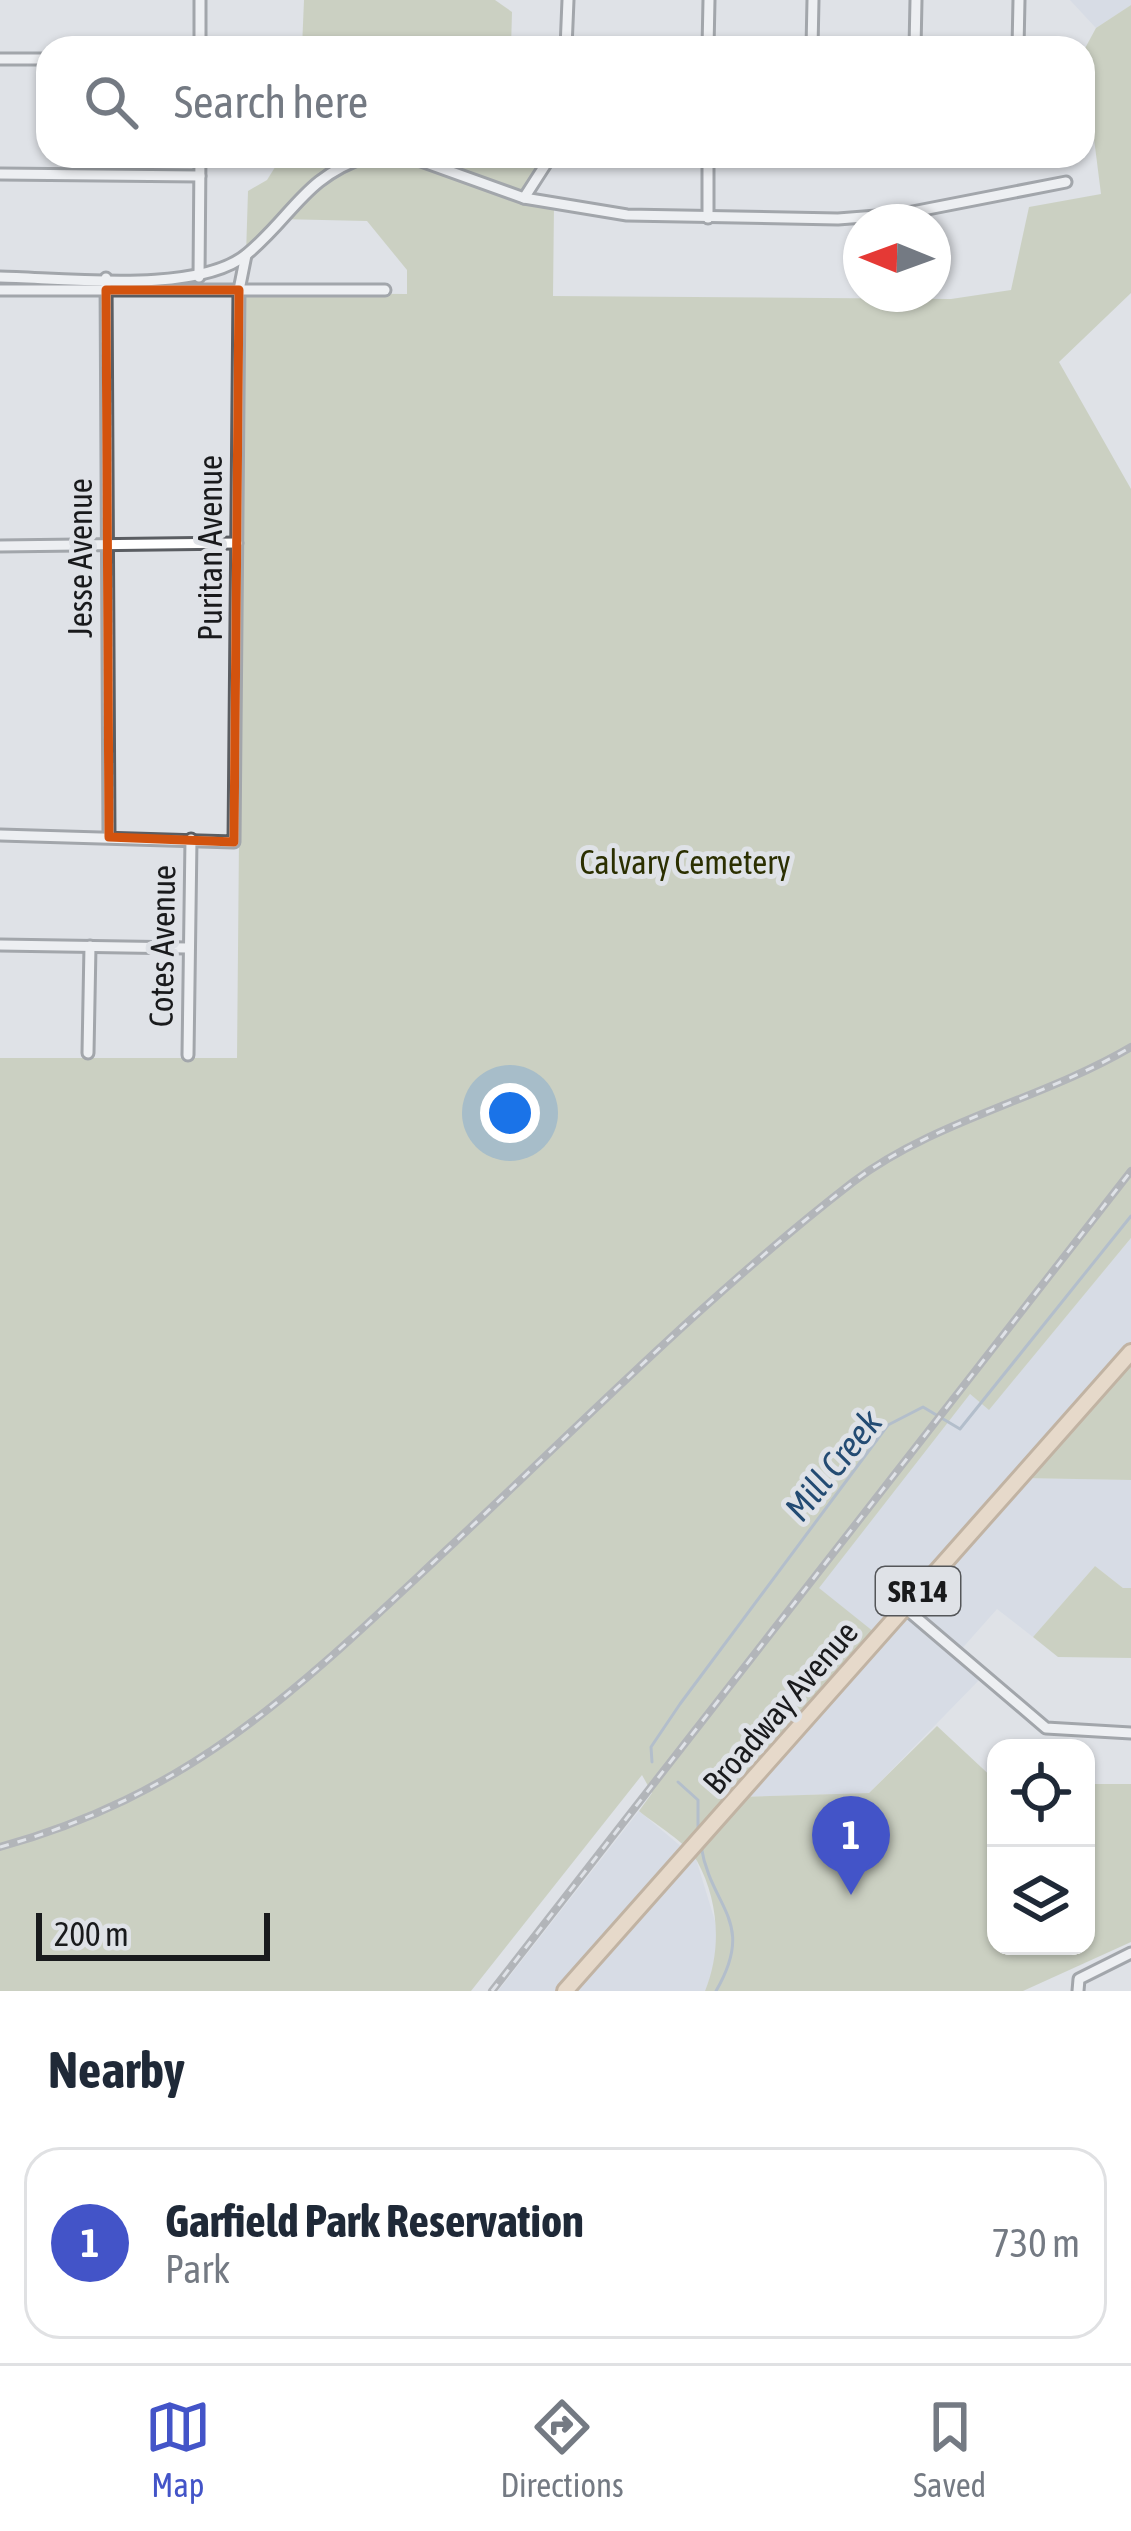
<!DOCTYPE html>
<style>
:root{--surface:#fff;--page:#f6f6f7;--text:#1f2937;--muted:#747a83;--line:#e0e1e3;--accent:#4354c8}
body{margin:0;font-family:"Asap Condensed",sans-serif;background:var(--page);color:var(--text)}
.controls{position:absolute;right:36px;bottom:36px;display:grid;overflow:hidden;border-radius:24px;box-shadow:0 3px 9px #0004}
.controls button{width:108px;height:108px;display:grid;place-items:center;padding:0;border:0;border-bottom:3px solid var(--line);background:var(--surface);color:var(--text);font:60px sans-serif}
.compass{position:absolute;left:843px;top:204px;width:108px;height:108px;border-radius:50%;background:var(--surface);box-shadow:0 3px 9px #0004;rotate:271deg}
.scale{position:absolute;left:36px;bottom:30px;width:234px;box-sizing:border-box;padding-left:12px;border:6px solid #191a1c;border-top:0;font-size:33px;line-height:42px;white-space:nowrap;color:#191a1c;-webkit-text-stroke:9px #dfe2e7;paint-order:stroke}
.you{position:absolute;left:510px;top:1113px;width:42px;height:42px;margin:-30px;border:9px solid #fff;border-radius:50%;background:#1a73e8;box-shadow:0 0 0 18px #1a73e833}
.badge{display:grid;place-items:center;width:78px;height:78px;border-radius:50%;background:var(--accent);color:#fff;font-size:39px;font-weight:700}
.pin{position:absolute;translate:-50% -99px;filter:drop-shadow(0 3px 6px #0008)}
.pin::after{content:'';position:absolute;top:63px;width:42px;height:36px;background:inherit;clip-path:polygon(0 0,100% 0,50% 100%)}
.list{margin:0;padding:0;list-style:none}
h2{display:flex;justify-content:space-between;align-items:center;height:156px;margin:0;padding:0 48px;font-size:51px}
h2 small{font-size:39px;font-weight:400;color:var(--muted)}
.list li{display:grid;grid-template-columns:78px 1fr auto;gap:36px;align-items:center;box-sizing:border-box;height:192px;margin:0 24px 24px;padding:0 24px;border:3px solid var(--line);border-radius:36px}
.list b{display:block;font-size:45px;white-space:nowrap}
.list p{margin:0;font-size:39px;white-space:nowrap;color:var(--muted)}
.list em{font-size:39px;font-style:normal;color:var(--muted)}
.icon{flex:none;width:66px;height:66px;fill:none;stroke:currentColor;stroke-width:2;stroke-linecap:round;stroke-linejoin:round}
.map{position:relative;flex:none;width:1131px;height:1991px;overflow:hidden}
.search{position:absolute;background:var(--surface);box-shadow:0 3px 9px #0004;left:36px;right:36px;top:36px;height:132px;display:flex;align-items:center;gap:30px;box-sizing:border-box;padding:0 42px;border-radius:36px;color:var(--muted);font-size:45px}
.sheet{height:372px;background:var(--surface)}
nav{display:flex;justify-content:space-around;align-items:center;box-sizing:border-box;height:168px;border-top:3px solid var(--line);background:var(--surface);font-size:33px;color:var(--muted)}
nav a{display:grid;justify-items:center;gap:6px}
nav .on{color:var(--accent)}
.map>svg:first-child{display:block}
</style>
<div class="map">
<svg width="1131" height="1991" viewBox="0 0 1131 1991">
<rect width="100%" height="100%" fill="#dfe2e7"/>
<g fill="#ced5e2">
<polygon points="1070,0 1131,0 1131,5 1096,28"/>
<polygon points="1131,1238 1131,1352 1022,1478 1131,1480 1131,1588 1123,1588 1095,1566 1033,1637 997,1609 958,1653 983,1676 869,1793 736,1797 725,1700 966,1391 989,1409"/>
<polygon points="639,1811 696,1859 718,1931 714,1968 705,1991 498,1991"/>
</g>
<g fill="#b4bb96">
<polygon points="304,0 495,0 512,12 511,48 302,48"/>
<path d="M1131 5V293L1059 362 1131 489V1238L989 1410 970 1394 819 1588 879 1636 739 1797 869 1793 937 1726 996 1781V1946H1086V1784H1131V1942L1023 1991H705C722 1950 719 1901 697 1861 686 1842 656 1825 639 1811L652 1793 642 1775 471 1991H0V1058H237L244 293 407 294V270L367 221 278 219 246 255 248 191 267 180 282 156H551L525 197 554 206 553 296 951 299 1011 290 1029 207 1101 194 1083 52 1096 28Z"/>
<polygon points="1131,1352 1131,1480 1020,1478"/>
<polygon points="1095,1566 1123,1588 1131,1588 1131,1658 1058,1657 1033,1637"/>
</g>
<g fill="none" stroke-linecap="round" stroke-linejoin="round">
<g stroke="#7f93a9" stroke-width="3">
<polyline points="652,1762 651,1747 680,1704 888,1425 923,1407 960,1429 1131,1216"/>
<polyline points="678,1782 698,1800 698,1831"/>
<path d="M701 1846C711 1909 757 1920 716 1991"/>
</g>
<defs>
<g id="minor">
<polyline points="200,48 200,0"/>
<polyline points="566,48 568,0"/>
<polyline points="708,48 709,0"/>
<polyline points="812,48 813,0"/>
<polyline points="915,48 916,0"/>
<polyline points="1018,48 1019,0"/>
<polyline points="0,59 48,59"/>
<polyline points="407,156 524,198 627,215 838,219 902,214 1066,182"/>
<polyline points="708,156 708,218"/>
<polyline points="0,174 200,176"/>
<polyline points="524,198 551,156"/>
<path d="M0 277C63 278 198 295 247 254 294 215 304 177 368 156"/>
<polyline points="199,277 200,156"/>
<polyline points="106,278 109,837"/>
<polyline points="0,290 385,290"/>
<polyline points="0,546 237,543"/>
<polyline points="0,835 234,842 239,290 246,255"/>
<polyline points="0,945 187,948"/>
<polyline points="88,1053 90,946"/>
<polyline points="188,1055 191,839"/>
<polyline points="904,1607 1046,1728 1131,1733"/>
<polyline points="1078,1991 1079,1979 1131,1953"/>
</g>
<polyline id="primary" points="565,1991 1131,1352"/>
</defs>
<use href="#minor" stroke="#5a5d62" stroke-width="15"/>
<use href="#primary" stroke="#9e7b50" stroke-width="20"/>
<use href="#minor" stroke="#fff" stroke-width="9"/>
<use href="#primary" stroke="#f0cfa7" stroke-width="14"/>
<defs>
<g id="rail">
<path d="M0 1847C200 1792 309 1678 455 1542 585 1420 712 1291 853 1182 935 1120 1043 1099 1131 1047"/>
<polyline points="492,1991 1131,1171"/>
</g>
</defs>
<use href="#rail" stroke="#7d7f82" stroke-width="8"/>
<use href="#rail" stroke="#dfe2e7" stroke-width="3" stroke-dasharray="9" stroke-linecap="butt"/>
</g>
<path d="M0 0H1131V1991H0ZM106 290H239L234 842 109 837Z" fill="#dfe2e7" fill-opacity=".55" fill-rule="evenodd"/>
<path fill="none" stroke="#d3530e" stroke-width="9" stroke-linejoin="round" d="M106 290H239L234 842 109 837Z"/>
<g text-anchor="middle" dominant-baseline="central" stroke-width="10" stroke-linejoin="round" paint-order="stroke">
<rect fill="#dfe2e7" stroke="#545659" stroke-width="3" x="876" y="1567" width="84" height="48" rx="9"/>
<g font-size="30" font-weight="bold" fill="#191a1c">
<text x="918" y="1591">SR 14</text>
</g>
<g font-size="33" fill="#191a1c" stroke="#dfe2e7">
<text transform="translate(210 548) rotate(-90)">Puritan Avenue</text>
<text transform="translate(80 558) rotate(-90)">Jesse Avenue</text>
<text transform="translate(162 946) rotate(-89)">Cotes Avenue</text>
<text transform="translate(780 1707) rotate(-49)">Broadway Avenue</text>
</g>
<g font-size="33" fill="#2b2f01" stroke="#dfe2e7">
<text x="685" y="862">Calvary Cemetery</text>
</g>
<g font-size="36" font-style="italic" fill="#234b73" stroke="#dfe2e7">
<text transform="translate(833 1465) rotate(-51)">Mill Creek</text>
</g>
</g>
</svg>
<div class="controls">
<button><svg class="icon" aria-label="locate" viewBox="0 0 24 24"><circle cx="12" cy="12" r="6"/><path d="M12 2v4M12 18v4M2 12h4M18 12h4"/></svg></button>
<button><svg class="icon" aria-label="layers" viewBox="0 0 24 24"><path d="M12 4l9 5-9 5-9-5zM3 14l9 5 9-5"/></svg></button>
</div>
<svg class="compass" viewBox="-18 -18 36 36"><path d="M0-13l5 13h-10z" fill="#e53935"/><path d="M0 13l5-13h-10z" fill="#747a83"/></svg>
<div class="scale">200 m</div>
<div class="you"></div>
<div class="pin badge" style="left:851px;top:1895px">1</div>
<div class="search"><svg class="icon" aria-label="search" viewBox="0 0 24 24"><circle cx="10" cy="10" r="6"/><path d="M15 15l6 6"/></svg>Search here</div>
</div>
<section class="sheet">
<h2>Nearby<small></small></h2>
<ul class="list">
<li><span class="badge">1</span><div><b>Garfield Park Reservation</b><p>Park</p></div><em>730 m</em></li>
</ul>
</section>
<nav>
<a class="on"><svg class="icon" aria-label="map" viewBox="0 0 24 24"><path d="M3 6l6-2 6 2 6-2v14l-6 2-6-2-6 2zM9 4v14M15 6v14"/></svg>Map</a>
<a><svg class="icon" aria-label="directions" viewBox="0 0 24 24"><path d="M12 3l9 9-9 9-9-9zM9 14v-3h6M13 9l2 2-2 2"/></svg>Directions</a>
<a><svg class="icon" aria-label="saved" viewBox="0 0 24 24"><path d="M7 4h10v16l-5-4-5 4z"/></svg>Saved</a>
</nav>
